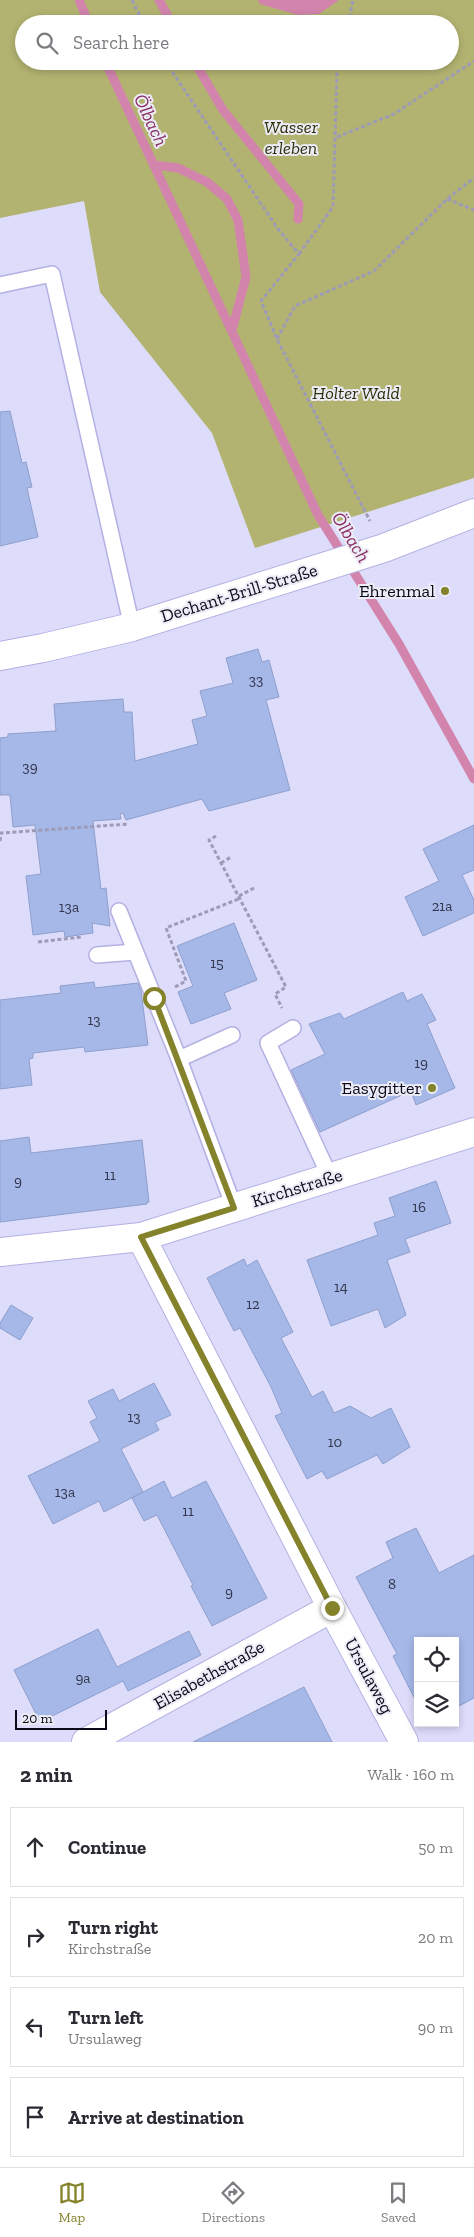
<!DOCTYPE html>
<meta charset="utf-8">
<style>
:root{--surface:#fff;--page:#f7f7f7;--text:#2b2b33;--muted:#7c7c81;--line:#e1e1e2;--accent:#84822b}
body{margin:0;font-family:"Zilla Slab",serif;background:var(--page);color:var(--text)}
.controls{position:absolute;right:15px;bottom:15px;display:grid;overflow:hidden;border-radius:0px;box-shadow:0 2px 8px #0003}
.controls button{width:45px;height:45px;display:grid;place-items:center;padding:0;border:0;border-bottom:1px solid var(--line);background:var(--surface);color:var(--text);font:25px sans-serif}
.scale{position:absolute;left:15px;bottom:12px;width:92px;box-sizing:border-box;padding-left:5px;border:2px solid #0c091a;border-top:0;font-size:14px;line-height:18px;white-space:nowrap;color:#0c091a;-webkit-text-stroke:4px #ececf6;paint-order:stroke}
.stop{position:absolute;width:15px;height:15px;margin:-11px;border:4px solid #84822b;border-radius:50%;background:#fff}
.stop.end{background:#84822b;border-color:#fff;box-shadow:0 1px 5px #0008}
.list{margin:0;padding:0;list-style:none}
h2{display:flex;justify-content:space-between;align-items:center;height:65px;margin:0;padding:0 20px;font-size:21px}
h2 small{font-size:16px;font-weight:400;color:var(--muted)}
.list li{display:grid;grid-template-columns:32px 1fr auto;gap:15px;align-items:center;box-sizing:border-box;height:80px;margin:0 10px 10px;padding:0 10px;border:1px solid var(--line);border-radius:0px}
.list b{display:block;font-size:19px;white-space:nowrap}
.list p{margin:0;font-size:16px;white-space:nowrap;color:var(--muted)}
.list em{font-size:16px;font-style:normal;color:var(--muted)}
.icon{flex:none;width:28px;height:28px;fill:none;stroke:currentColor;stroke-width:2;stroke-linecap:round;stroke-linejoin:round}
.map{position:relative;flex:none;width:474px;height:1742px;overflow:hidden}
.search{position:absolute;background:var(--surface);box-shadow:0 2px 8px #0003;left:15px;right:15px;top:15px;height:55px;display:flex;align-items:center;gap:12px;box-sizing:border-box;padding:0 18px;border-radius:28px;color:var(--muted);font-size:19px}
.sheet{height:425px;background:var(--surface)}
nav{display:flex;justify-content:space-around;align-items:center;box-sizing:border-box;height:70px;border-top:1px solid var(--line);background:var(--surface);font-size:14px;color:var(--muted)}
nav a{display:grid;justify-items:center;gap:2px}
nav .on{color:var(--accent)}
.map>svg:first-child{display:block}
</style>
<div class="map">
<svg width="474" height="1742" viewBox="0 0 474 1742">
<rect width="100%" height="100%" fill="#dedcfb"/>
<path fill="#b3b371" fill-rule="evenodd" d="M0 0H474V478L255 548 212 433 100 292 84 201 0 218ZM24 24H450V61H24Z"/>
<polygon fill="#d284ac" points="258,0 339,0 319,14 298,15 260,4"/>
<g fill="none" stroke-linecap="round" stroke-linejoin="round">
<g stroke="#d284ac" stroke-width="9">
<polyline points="79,0 89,24"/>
<polyline points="159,0 172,24"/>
<polyline points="105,61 318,515 399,644 474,779"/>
<polyline points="194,61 223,110 299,204 298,219"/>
<polyline points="154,165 178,168 207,182 227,199 238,220 246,277 232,330"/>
</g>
</g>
<g fill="#a5b8e7" stroke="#8e9fcd">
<polygon points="10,411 22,463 26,462 32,487 27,488 38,537 0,546 0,412"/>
<polygon points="258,649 262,662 269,660 279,697 266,700 290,790 209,811 202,799 126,820 123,813 120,814 121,819 93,821 101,889 106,888 110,926 92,923 93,933 65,937 64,931 33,935 26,876 41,874 35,825 13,827 10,795 0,795 0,738 8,737 8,734 56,731 54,704 123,699 124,712 132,712 135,761 198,744 192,720 207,716 200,691 233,683 226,658"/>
<polygon points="474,825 474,870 462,875 474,900 474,913 423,936 405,897 439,881 423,849"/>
<polygon points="234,923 257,980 224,993 231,1009 191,1024 178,992 193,986 177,946"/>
<polygon points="94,982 95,988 138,983 141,991 148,1045 85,1052 84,1047 33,1053 33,1058 29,1059 32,1085 0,1089 0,1000 61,993 60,986"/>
<polygon points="403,992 407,1001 422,994 436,1020 427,1024 455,1088 416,1105 411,1091 320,1132 291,1070 325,1054 309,1024 340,1013 344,1019"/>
<polygon points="29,1137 31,1153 142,1140 149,1202 147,1202 147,1204 0,1222 0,1141"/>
<polygon points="436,1181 451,1223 405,1239 410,1252 387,1260 406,1315 385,1328 378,1309 331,1326 307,1260 378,1235 374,1223 395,1216 389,1198"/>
<polygon points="244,1259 247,1266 257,1260 293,1332 281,1338 312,1397 323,1391 334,1413 350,1406 371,1418 391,1408 410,1447 383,1464 377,1455 327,1479 322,1471 307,1479 275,1416 282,1413 271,1387 240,1328 234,1331 207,1278"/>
<polygon points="11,1305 33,1318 20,1340 0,1328 0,1323"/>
<polygon points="154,1383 171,1415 155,1422 159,1430 121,1449 143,1492 104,1512 99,1501 53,1524 28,1476 100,1441 90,1422 97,1418 88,1401 113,1389 119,1401"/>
<polygon points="164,1481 172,1498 206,1481 267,1598 212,1626 191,1586 193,1585 157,1515 144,1521 132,1498"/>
<polygon points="416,1528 439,1573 474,1555 474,1698 455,1708 455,1641 418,1641 418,1705 393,1656 397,1654 356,1577 393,1558 386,1542"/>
<polygon points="98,1629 117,1667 189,1631 201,1655 128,1691 123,1681 40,1722 14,1670"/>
<polygon points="304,1687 332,1742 193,1742"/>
</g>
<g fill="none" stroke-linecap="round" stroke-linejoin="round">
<defs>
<g id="lane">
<polyline points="0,285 52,274 132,627"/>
<polyline points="119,911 179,1059 234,1207"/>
<polyline points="97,955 135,952"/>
<polyline points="293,1028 268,1043 330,1177"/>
<polyline points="179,1059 232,1035"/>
</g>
<g id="street">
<polyline points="141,1237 332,1608 404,1742"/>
<polyline points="0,1252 141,1237 474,1132"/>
<polyline points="86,1742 332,1608"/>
</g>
<polyline id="secondary" points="0,656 43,648 132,627 384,548 474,513"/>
</defs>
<use href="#lane" stroke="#b4b0e2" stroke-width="18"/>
<use href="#street" stroke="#b4b0e2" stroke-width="30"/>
<use href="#secondary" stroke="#b4b0e2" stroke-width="30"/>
<g stroke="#9d9bb5" stroke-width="3" stroke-dasharray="4 2.5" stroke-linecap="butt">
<polyline points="132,0 144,24"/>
<polyline points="348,24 353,0"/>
<polyline points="165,61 278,229 299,254 261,301 277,339 370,521"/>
<polyline points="337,137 394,114 474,61"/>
<polyline points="447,199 474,210"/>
<polyline points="299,254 333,207 337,72 340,61"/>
<polyline points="277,339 295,306 374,271 447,199 474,178"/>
<polyline points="216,836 209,840 286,987 275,994 282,1008"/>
<polyline points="0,841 1,833 129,824"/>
<polyline points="221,863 231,857"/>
<polyline points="239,896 254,888"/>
<polyline points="38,942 82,937"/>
<polyline points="175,987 186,981 166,928 241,898"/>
</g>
<use href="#lane" stroke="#fff" stroke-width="15"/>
<use href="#street" stroke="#fff" stroke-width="28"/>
<use href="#secondary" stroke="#fff" stroke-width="28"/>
</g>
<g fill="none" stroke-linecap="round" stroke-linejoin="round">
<polyline stroke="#84822b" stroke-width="6" points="154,998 234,1208 141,1237 332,1608"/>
</g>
<g fill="#84822b" stroke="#ececf6" stroke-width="2">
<circle cx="445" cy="591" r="5"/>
<circle cx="432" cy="1088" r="5"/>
</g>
<g text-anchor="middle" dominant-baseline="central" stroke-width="4" stroke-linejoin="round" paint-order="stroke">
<g font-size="15" fill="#32354d">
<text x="256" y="680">33</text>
<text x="30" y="767">39</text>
<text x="442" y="906">21a</text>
<text x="69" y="907">13a</text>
<text x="217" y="963">15</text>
<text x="94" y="1020">13</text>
<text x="421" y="1063">19</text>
<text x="110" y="1175">11</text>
<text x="18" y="1181">9</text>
<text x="419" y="1207">16</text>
<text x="341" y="1287">14</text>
<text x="253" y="1304">12</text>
<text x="134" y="1417">13</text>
<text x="335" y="1442">10</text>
<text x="65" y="1492">13a</text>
<text x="188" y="1511">11</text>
<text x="392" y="1584">8</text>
<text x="229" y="1592">9</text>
<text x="83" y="1678">9a</text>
</g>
<g font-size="18" font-style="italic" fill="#2e2e08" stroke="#ececf6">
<text x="291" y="127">Wasser<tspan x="291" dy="21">erleben</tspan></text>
<text x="356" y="393">Holter Wald</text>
</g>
<g font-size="18" fill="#0c091a" stroke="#ececf6" text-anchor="end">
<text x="435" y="591">Ehrenmal</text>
<text x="422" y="1088">Easygitter</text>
</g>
<g font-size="18" fill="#0c091a" stroke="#ececf6">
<text transform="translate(239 593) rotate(-17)">Dechant-Brill-Straße</text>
<text transform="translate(297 1188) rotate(-17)">Kirchstraße</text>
<text transform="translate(209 1675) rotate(-29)">Elisabethstraße</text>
<text transform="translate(369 1676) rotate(62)">Ursulaweg</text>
</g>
<g font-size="19" font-style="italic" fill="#882c61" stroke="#ececf6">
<text transform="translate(151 120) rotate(65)">Ölbach</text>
<text transform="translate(351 537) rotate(58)">Ölbach</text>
</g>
</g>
</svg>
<div class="controls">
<button><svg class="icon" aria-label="locate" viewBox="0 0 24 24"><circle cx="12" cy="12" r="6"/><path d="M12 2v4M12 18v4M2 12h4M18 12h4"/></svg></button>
<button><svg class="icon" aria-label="layers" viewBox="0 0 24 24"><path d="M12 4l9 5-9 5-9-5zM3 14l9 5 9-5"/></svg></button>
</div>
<div class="scale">20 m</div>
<div class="stop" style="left:154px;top:998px"></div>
<div class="stop end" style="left:332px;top:1608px"></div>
<div class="search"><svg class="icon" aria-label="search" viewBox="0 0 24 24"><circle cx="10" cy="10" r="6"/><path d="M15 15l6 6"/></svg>Search here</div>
</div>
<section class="sheet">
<h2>2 min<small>Walk · 160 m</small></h2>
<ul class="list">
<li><svg class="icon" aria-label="ahead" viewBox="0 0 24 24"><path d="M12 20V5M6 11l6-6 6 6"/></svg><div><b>Continue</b></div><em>50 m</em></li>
<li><svg class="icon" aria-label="right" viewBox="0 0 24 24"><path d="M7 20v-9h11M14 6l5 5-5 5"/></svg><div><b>Turn right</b><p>Kirchstraße</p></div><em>20 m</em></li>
<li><svg class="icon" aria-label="left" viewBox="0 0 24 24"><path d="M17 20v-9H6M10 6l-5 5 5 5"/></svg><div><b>Turn left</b><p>Ursulaweg</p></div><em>90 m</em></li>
<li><svg class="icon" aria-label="arrive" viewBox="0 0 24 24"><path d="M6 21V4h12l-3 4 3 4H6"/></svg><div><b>Arrive at destination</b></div></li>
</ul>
</section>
<nav>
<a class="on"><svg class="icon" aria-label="map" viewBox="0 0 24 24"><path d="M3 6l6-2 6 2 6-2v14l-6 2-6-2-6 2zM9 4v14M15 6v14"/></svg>Map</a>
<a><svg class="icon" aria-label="directions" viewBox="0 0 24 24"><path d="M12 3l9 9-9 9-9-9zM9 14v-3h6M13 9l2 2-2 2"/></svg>Directions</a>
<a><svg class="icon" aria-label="saved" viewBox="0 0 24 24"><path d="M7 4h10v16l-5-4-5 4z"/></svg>Saved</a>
</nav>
